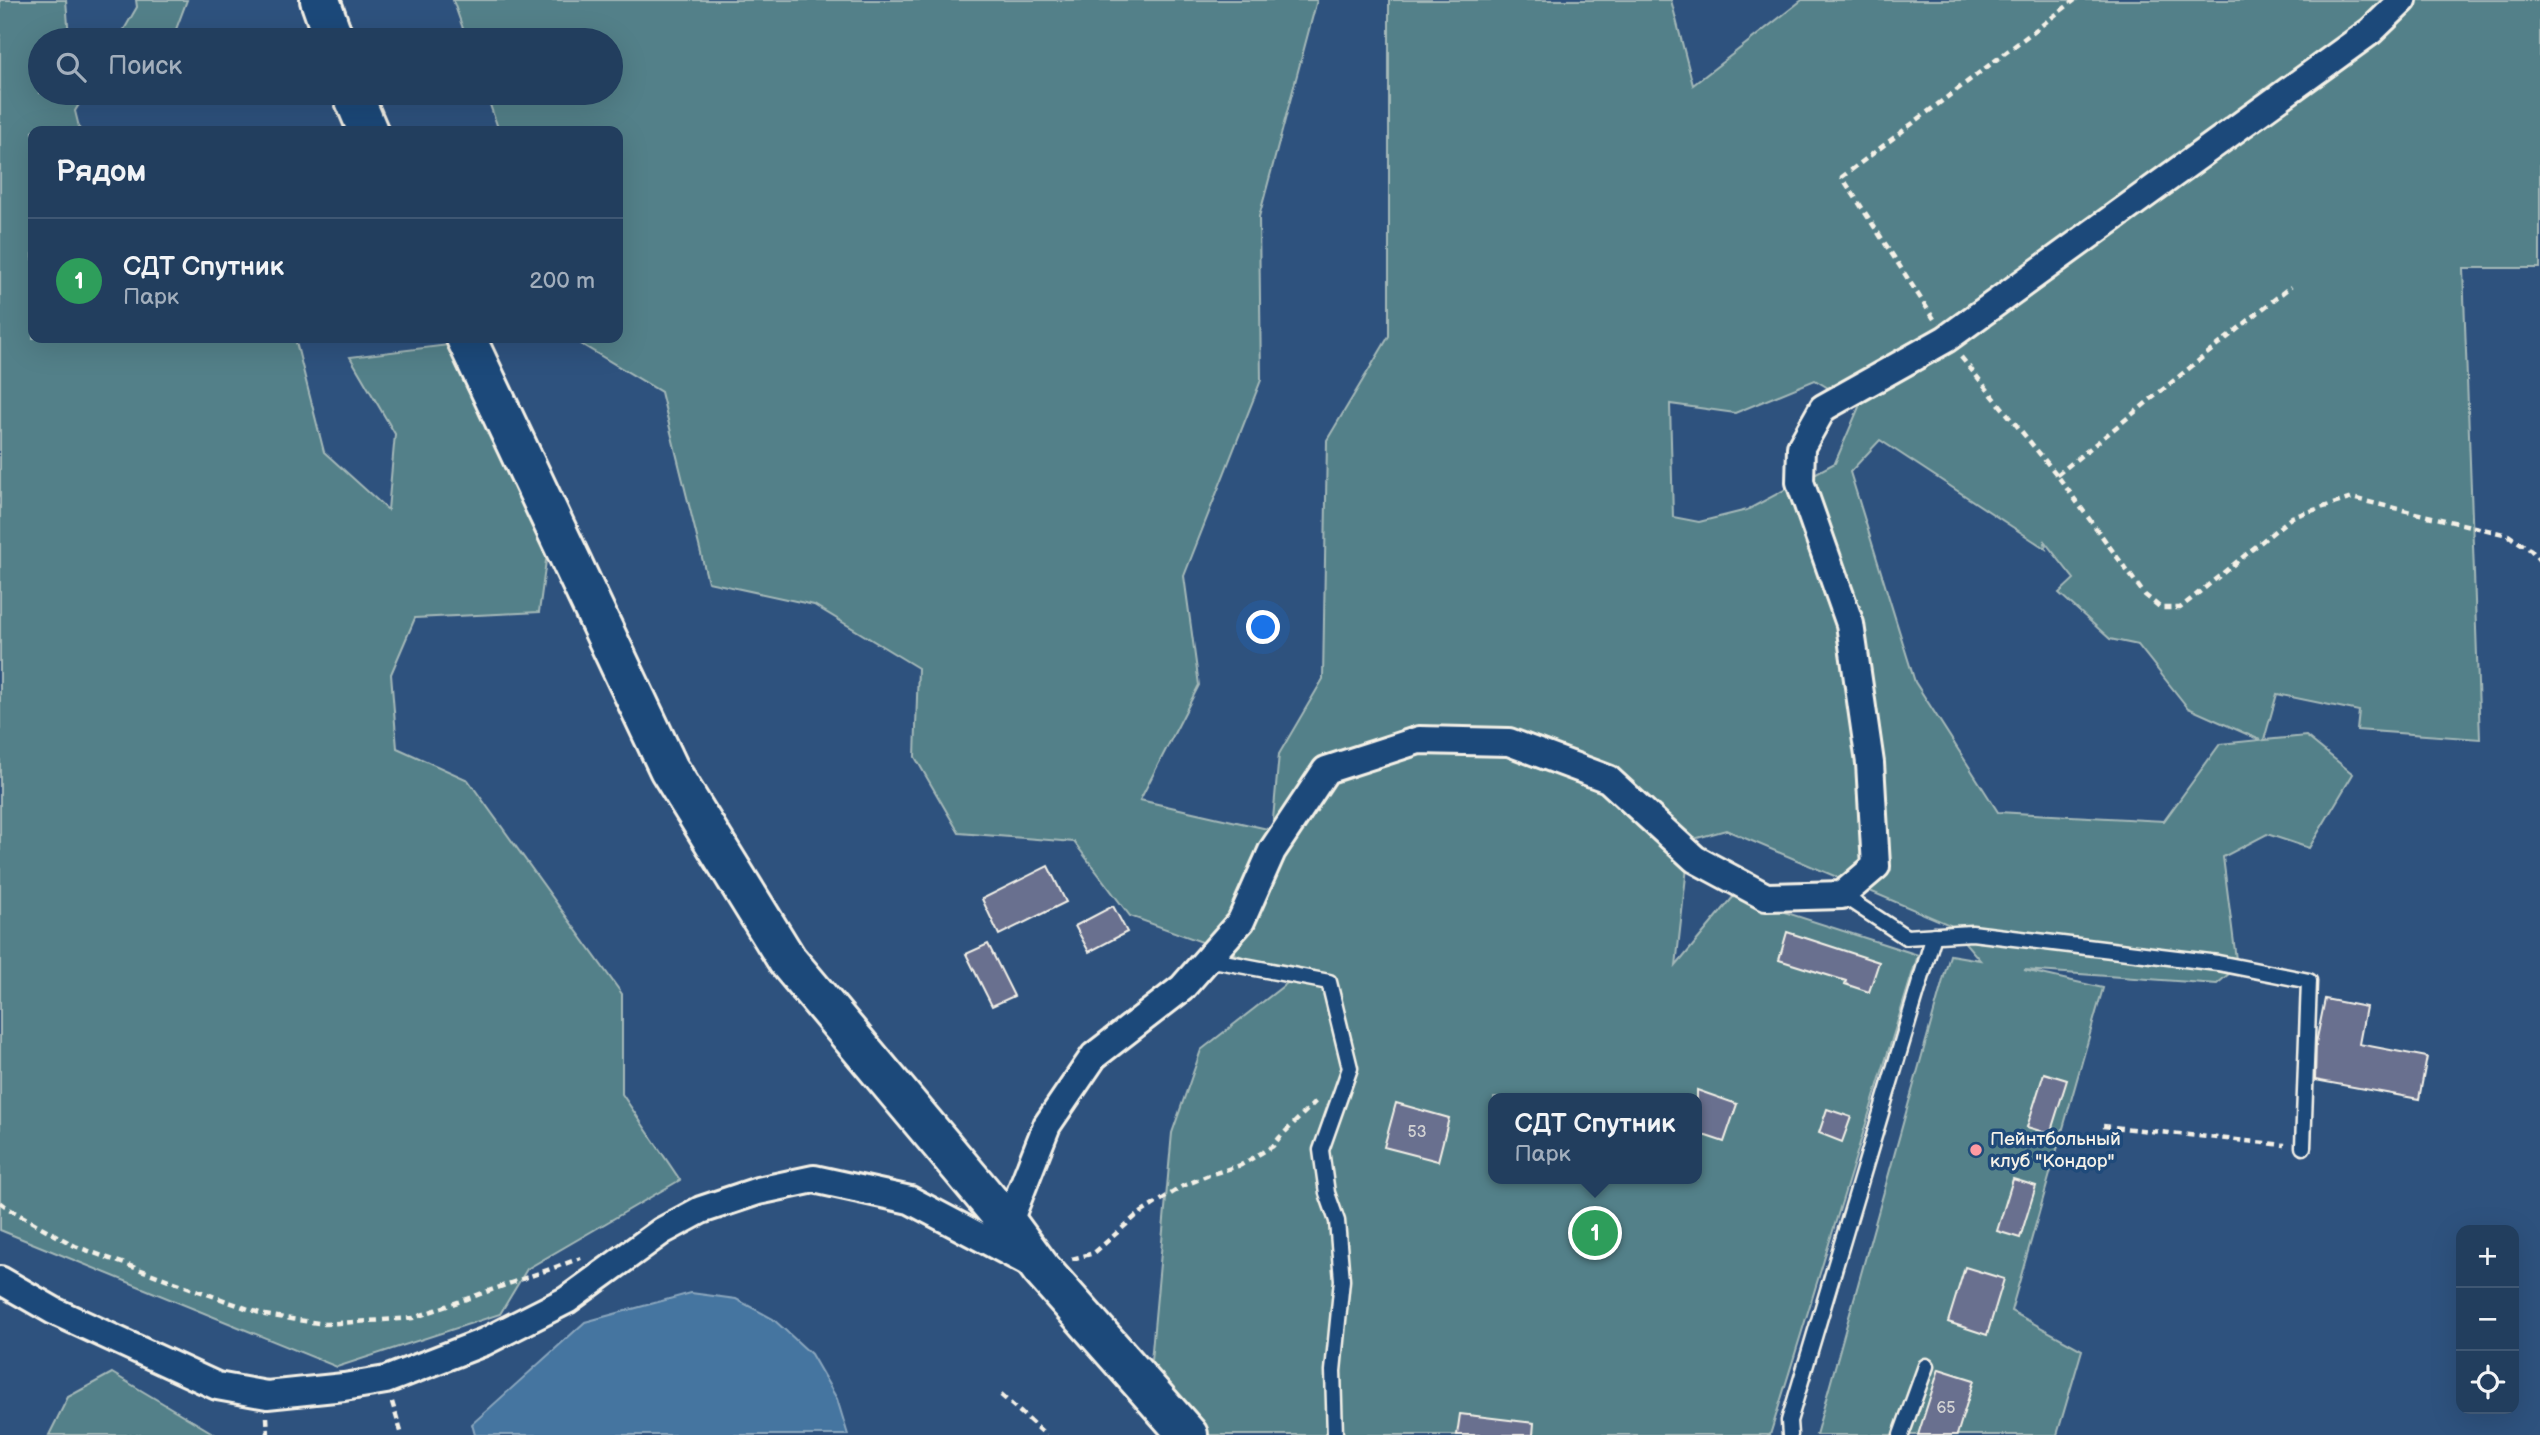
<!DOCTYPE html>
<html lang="ru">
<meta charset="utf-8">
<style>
:root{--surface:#223e5e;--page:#2e4967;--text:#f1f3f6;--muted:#a2aebc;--line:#3f5773;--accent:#bca0f2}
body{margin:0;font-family:"Balsamiq Sans",sans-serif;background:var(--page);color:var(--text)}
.controls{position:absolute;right:21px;bottom:21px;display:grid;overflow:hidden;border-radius:14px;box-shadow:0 7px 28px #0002}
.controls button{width:63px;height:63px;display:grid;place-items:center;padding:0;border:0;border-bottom:2px solid var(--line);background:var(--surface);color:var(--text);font:35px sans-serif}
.you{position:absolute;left:1264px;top:628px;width:24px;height:24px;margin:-18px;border:5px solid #fff;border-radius:50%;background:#1a73e8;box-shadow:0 0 0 10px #1a73e833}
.badge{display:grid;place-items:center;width:46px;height:46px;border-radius:50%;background:var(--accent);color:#fff;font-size:23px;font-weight:700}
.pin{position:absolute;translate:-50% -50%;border:4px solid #fff;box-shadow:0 2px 7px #0006}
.popup{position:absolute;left:1488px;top:1093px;width:214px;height:91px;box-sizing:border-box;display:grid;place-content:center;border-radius:14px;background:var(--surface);filter:drop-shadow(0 2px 5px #0005);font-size:23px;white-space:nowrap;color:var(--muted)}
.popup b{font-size:26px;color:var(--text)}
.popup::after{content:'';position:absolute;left:50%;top:100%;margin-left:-14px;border:14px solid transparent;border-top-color:var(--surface)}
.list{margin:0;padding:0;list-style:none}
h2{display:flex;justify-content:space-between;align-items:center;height:91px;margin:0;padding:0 28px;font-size:30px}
h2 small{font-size:23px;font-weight:400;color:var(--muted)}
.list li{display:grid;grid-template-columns:46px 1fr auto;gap:21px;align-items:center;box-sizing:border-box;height:126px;padding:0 28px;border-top:2px solid var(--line)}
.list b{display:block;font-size:26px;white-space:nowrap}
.list p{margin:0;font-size:23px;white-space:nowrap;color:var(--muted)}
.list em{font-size:23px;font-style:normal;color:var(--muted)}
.icon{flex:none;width:38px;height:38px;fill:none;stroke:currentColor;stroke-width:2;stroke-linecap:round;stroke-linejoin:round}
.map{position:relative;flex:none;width:2540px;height:1435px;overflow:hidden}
.search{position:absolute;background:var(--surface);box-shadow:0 7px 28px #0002;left:28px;top:28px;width:595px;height:77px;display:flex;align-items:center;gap:18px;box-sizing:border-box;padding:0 24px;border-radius:38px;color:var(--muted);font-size:26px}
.panel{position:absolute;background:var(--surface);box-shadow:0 7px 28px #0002;left:28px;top:126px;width:595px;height:217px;border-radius:14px}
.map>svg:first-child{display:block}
</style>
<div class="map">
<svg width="2540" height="1435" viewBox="0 0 2540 1435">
<rect width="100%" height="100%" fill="#2e527e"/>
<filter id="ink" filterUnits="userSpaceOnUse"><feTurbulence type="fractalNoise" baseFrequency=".0143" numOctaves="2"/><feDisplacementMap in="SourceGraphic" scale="14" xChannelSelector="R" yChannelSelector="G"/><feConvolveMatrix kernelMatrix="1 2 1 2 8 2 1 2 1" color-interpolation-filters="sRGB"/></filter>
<g filter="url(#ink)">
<g fill="#538089" stroke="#a4b8b8" stroke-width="2" fill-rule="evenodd">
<polygon points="0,0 66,0 69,37 78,40 40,40 40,93 86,93 75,111 80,131 33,131 33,338 295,338 324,452 388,510 395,434 350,357 448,345 548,546 539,612 415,618 391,674 397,748 468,780 622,994 622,1094 680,1180 527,1269 500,1314 337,1367 0,1230"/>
<polygon points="136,0 187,0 172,40 118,40 137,7"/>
<path d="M453 0H1317L1259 217 1261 380 1184 576 1199 685 1140 800 1272 830 1279 754 1323 679 1327 440 1389 336V0H1671L1693 85 1802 0H2540V268H2463L2480 739 2357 730 2359 711 2277 694 2264 740 2306 736 2353 774 2309 848 2267 834 2223 857 2237 967 2217 984 2024 970 2103 988 2011 1311 2082 1350 2057 1435H1816L1950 955 1980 960 1950 925 1726 830 1690 840 1676 966 1734 896 1918 955 1770 1435H1204L1150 1372 1172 1133 1201 1050 1296 976 1130 916 1074 842 959 833 915 757 918 668 814 605 708 582 661 392 571 338H618V131H499L486 93H611V40H467ZM1815 380 1859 407 1835 463 1747 510 1699 522 1673 517 1670 404 1735 413ZM1880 440 2046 549 2045 542 2074 579 2059 593 2110 639 2138 645 2188 708 2260 740 2220 744 2164 821 1998 812 1915 682 1850 472ZM1494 1098H1696V1179H1494Z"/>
<polygon points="112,1373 216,1435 49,1435 68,1397"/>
</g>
<polygon fill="#4474a0" stroke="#8aa6bd" stroke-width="2" points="691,1293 736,1299 773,1319 811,1354 837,1399 848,1435 475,1435 472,1424 585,1322"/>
<g fill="#69708f" stroke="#f4f1e8" stroke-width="2">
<polygon points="1048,866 1066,902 999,935 982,899"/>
<polygon points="1113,906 1127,932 1089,952 1075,926"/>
<polygon points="1787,932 1879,962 1869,992 1845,984 1846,981 1779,960"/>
<polygon points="988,944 1014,996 992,1006 966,954"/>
<polygon points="2325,999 2366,1007 2359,1044 2427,1057 2419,1099 2315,1080 2316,1043"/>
<polygon points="2044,1073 2067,1080 2050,1134 2027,1127"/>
<polygon points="1697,1090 1737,1104 1724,1142 1697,1133"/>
<polygon points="1396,1103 1449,1118 1438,1161 1384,1147"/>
<polygon points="1827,1109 1851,1117 1842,1142 1819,1133"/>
<polygon points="2013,1179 2036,1186 2020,1238 1997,1231"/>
<polygon points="1965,1267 2004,1279 1987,1335 1948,1322"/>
<polygon points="1939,1369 1974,1380 1957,1435 1918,1435"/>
<polygon points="1460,1414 1534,1423 1533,1435 1457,1435"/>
</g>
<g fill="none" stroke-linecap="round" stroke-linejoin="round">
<defs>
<g id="lane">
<polyline points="1842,895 1906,937 1972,933 2218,963 2309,981 2303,1147"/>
<polyline points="1208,959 1329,982 1350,1068 1321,1150 1327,1193 1337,1221 1342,1280 1333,1371 1335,1435"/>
<polyline points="1790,1435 1789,1421 1934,935"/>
<polyline points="1901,1435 1926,1366"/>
</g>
<g id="street">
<polyline points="1008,1224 1047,1125 1094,1056 1182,988 1241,921 1272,851 1326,770 1419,740 1509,742 1608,779 1695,859 1766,897 1842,895 1876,866 1870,763 1850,624 1800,482 1801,447 1823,408 1946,339 2371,31 2403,0"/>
<polyline points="0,1280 54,1311 217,1386 267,1395 344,1387 386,1380 484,1342 567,1300 662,1231 701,1210 758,1191 814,1179 910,1200 1033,1265"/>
</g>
<g id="secondary">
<polyline points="320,0 334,40"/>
<polyline points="352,93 368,131"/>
<polyline points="466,338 669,769 787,960 1008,1224 1041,1269 1188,1435"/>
</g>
</defs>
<use href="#lane" stroke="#f4f1e8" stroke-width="19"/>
<use href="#street" stroke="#f4f1e8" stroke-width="32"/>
<use href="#secondary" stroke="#f4f1e8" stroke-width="44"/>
<g stroke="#f4f1e8" stroke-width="4.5" stroke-dasharray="7 5" stroke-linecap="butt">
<polyline points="1934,319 1842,177 2075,0"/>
<polyline points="1961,357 2057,475 2145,595 2161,608 2180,608 2292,517 2352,498 2508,535 2531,550 2540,561"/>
<polyline points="2057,475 2291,286"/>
<polyline points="2103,1126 2285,1145"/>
<polyline points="0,1202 9,1209 75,1246 265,1315 325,1324 413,1318 581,1258"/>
<polyline points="1072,1259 1094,1253 1136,1216 1183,1186 1209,1175 1241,1165 1273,1146 1279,1138 1318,1099"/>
<polyline points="1001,1395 1046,1435"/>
<polyline points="392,1402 402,1435"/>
<polyline points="267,1417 268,1435"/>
</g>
<use href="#lane" stroke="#1f4a7a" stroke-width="14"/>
<use href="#street" stroke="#1f4a7a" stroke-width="26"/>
<use href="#secondary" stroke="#1f4a7a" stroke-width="38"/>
</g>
</g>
<circle fill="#ff9aa2" stroke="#1f4a7a" stroke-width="2.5" cx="1976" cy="1150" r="7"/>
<g text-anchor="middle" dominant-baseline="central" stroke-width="7" stroke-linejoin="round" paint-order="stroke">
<g font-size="16" fill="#d1d1d2">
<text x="1417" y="1132">53</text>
<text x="1946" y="1408">65</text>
</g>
<g font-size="19" fill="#f4f1e8" stroke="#1f4a7a" text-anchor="start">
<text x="1990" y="1139">Пейнтбольный<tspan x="1990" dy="22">клуб "Кондор"</tspan></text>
</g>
</g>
</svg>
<div class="controls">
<button>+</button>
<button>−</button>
<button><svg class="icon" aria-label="locate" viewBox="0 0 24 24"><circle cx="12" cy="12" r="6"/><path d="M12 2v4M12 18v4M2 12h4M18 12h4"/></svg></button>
</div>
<div class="you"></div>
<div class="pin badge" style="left:1595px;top:1233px;background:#2e9e5b">1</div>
<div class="popup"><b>СДТ Спутник</b>Парк</div>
<div class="search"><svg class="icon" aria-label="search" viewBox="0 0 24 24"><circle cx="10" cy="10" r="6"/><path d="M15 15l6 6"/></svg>Поиск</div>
<section class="panel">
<h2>Рядом<small></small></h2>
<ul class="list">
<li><span class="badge" style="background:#2e9e5b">1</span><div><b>СДТ Спутник</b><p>Парк</p></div><em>200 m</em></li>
</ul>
</section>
</div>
